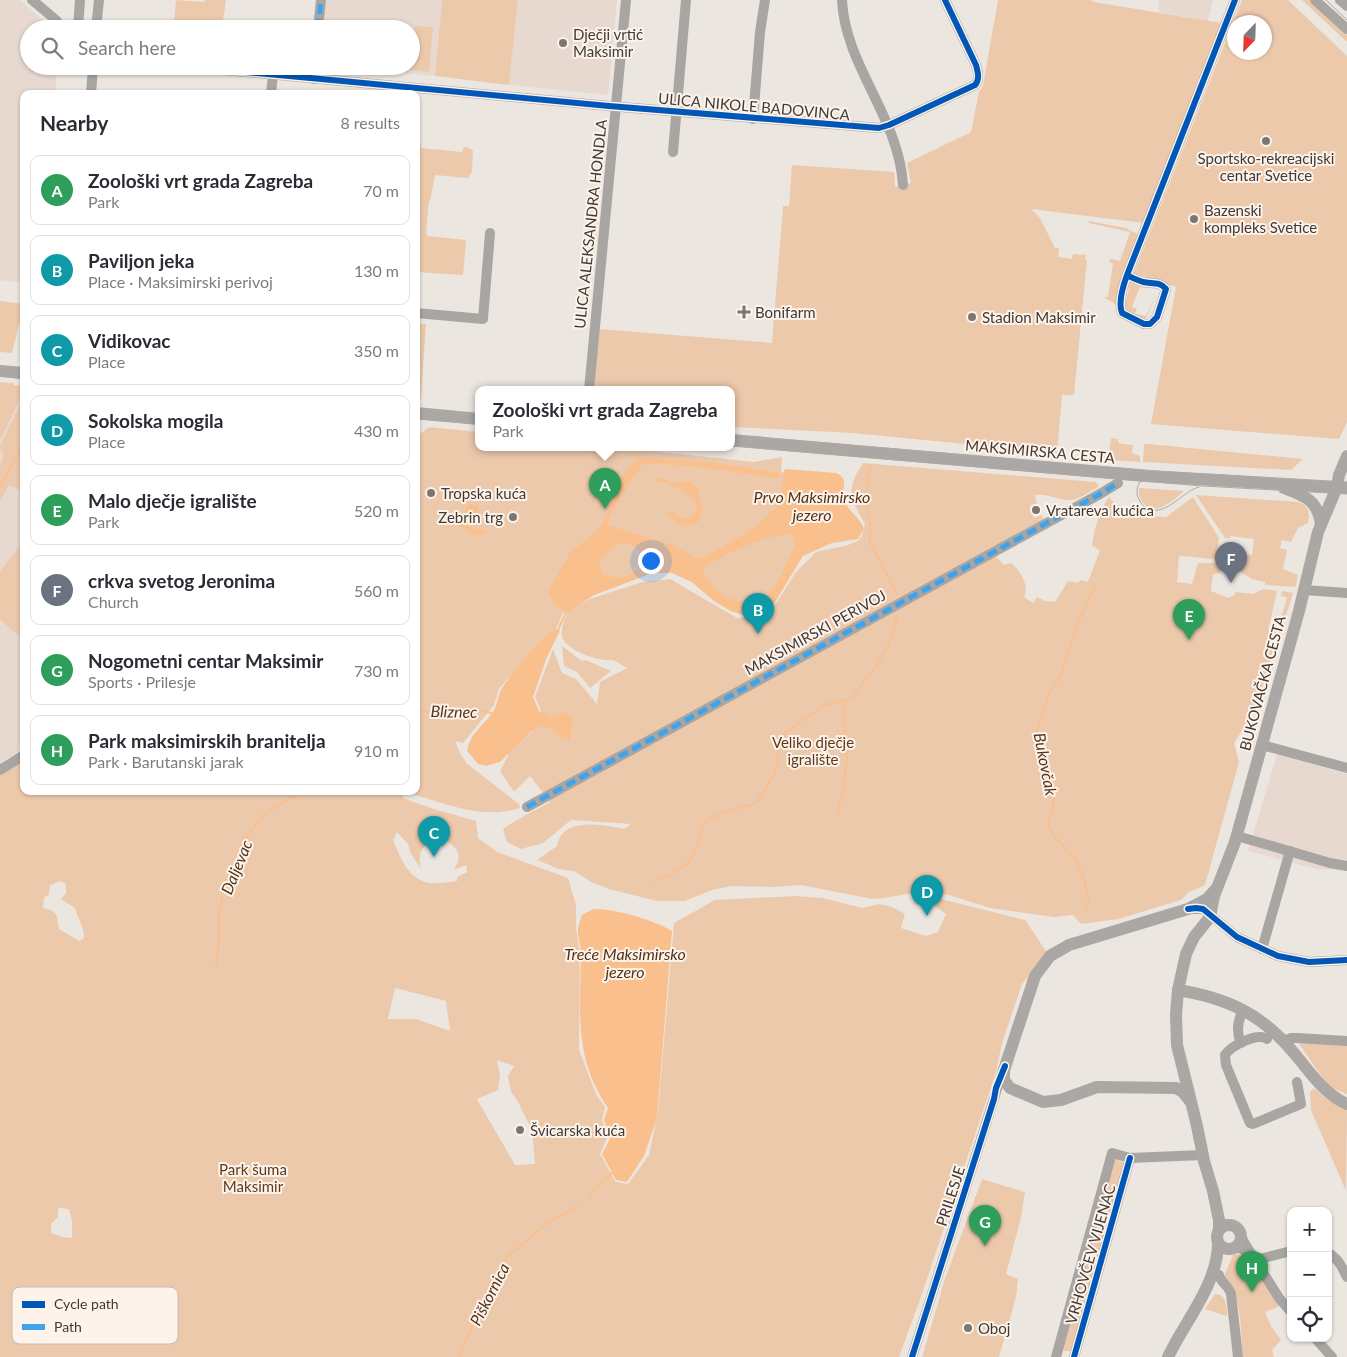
<!DOCTYPE html>
<meta charset="utf-8">
<style>
:root{--surface:#fff;--page:#f7f7f7;--text:#2b2b33;--muted:#7c7c81;--line:#e1e1e2;--accent:#111827}
body{margin:0;font-family:Lato,sans-serif;background:var(--page);color:var(--text)}
.controls{position:absolute;right:15px;bottom:15px;display:grid;overflow:hidden;border-radius:10px;box-shadow:0 1px 4px #0004}
.controls button{width:45px;height:45px;display:grid;place-items:center;padding:0;border:0;border-bottom:1px solid var(--line);background:var(--surface);color:var(--text);font:25px sans-serif}
.compass{position:absolute;left:1227px;top:15px;width:45px;height:45px;border-radius:50%;background:var(--surface);box-shadow:0 1px 4px #0004;rotate:203deg}
.you{position:absolute;left:650px;top:560px;width:18px;height:18px;margin:-12px;border:4px solid #fff;border-radius:50%;background:#1a73e8;box-shadow:0 0 0 8px #1a73e833}
.badge{display:grid;place-items:center;width:32px;height:32px;border-radius:50%;background:var(--accent);color:#fff;font-size:16px;font-weight:700}
.pin{position:absolute;translate:-50% -41px;filter:drop-shadow(0 1px 2px #0008)}
.pin::after{content:'';position:absolute;top:26px;width:18px;height:15px;background:inherit;clip-path:polygon(0 0,100% 0,50% 100%)}
.popup{position:absolute;left:475px;top:386px;width:260px;height:65px;box-sizing:border-box;display:grid;place-content:center;border-radius:10px;background:var(--surface);filter:drop-shadow(0 1px 4px #0005);font-size:16px;white-space:nowrap;color:var(--muted)}
.popup b{font-size:19px;color:var(--text)}
.popup::after{content:'';position:absolute;left:50%;top:100%;margin-left:-10px;border:10px solid transparent;border-top-color:var(--surface)}
.list{margin:0;padding:0;list-style:none}
h2{display:flex;justify-content:space-between;align-items:center;height:65px;margin:0;padding:0 20px;font-size:21px}
h2 small{font-size:16px;font-weight:400;color:var(--muted)}
.list li{display:grid;grid-template-columns:32px 1fr auto;gap:15px;align-items:center;box-sizing:border-box;height:70px;margin:0 10px 10px;padding:0 10px;border:1px solid var(--line);border-radius:10px}
.list b{display:block;font-size:19px;white-space:nowrap}
.list p{margin:0;font-size:16px;white-space:nowrap;color:var(--muted)}
.list em{font-size:16px;font-style:normal;color:var(--muted)}
.icon{flex:none;width:28px;height:28px;fill:none;stroke:currentColor;stroke-width:2;stroke-linecap:round;stroke-linejoin:round}
.map{position:relative;flex:none;width:1347px;height:1357px;overflow:hidden}
.search{position:absolute;background:var(--surface);box-shadow:0 1px 4px #0004;left:20px;top:20px;width:400px;height:55px;display:flex;align-items:center;gap:12px;box-sizing:border-box;padding:0 18px;border-radius:28px;color:var(--muted);font-size:19px}
.panel{position:absolute;background:var(--surface);box-shadow:0 1px 4px #0004;left:20px;top:90px;width:400px;height:705px;border-radius:10px}
.map>svg:first-child{display:block}
</style>
<div class="map">
<svg width="1347" height="1357" viewBox="0 0 1347 1357">
<rect width="100%" height="100%" fill="#ece6e0"/>
<g fill="#e7d9cf">
<polygon points="0,0 20,0 53,29 29,29 29,66 56,66 56,94 24,94 24,283 0,280"/>
<polygon points="325,0 442,0 435,76 332,66 411,66 411,29 323,29"/>
<polygon points="518,0 617,0 608,95 509,85"/>
<polygon points="1158,0 1213,0 1208,21 1159,12"/>
<polygon points="24,390 24,540 0,571 0,416"/>
<polygon points="0,620 24,640 24,748 0,763"/>
<polygon points="1277,754 1347,774 1347,870 1317,869 1248,851"/>
</g>
<g fill="#edc9ac" fill-rule="evenodd">
<polygon points="176,0 204,2 205,0 226,0 222,27 174,22"/>
<polygon points="442,0 518,0 509,85 435,76"/>
<polygon points="998,0 1091,0 1094,2 1221,23 1144,223 1031,209 1040,218 1055,248 1059,248 1058,257 1072,259 1073,254 1086,255 1085,260 1087,260 1074,395 1062,395 1057,453 853,433 731,427 731,390 594,390 599,329 772,343 783,206 789,206 792,165 894,172 895,187 911,183 907,163 971,132 979,92 983,86"/>
<path d="M1242 0H1288L1347 56V422L1339 439 1151 424 1176 287 1134 273ZM1234 22H1264V52H1234Z"/>
<polygon points="1302,0 1309,0 1347,35 1347,42"/>
<polygon points="415,26 433,27 429,72 411,70"/>
<polygon points="416,144 421,145 421,148 462,152 464,147 470,148 473,151 472,172 468,178 435,175 430,201 429,201 426,233 427,236 466,240 463,275 416,272"/>
<polygon points="1088,221 1126,228 1139,235 1117,305 1104,297 1108,297 1113,263 1109,262 1110,259 1120,261 1130,232 1089,223"/>
<polygon points="1130,283 1144,288 1140,287 1132,307 1137,309 1135,314 1146,316 1156,294 1146,319 1125,311 1125,306"/>
<polygon points="0,301 24,304 12,353 0,352"/>
<polygon points="416,323 426,324 421,398 418,403 416,403"/>
<polygon points="0,382 14,383 14,385 22,386 24,384 24,391 0,440"/>
<polygon points="24,396 24,492 9,485 0,501 0,464 4,455 0,449 0,446"/>
<path d="M429 427 479 432V448H624L754 462 782 457 781 471 786 474 803 544 786 583 772 607 760 614 747 616 731 611 714 601 692 582 672 573H652L594 595 578 606 590 599 642 582 670 579 737 618 756 617 771 611 796 572 816 552 848 545 858 541 862 536 865 524C850 498 845 490 863 463L1096 482 1099 486 1097 488C1090 491 1083 497 1076 499 1063 503 1049 493 1035 495L1037 503 1030 506 1034 518 1042 515 1044 521 995 555 1004 565 1011 563C1020 570 1030 586 1024 597L1033 603 1037 597 1045 601 1055 602 1068 581 1077 583 1081 580 1087 582 1089 579 1100 550 1092 546C1094 530 1099 511 1109 497L1124 515 1166 517 1193 497 1219 538 1216 559C1202 559 1192 556 1179 556L1177 582 1192 584 1198 563H1221L1220 573 1213 574 1211 591 1229 598 1234 595 1236 592 1253 594 1263 589 1277 591 1268 631 1272 632 1274 627H1279L1287 597 1281 596 1282 591 1293 593 1278 641 1275 640 1269 667 1254 711 1234 743 1239 762 1205 885 1189 892 1181 900 1119 919 1081 924 1073 915 1054 917 990 908 949 895 926 891 884 898 872 899 801 885 774 887 732 886 712 890 685 901H657L609 889 591 882 574 871 559 869 537 860 557 846C562 816 603 825 624 829L631 824 571 820 543 843 521 849 507 842 503 829C518 818 535 811 550 802L530 776 514 792 500 771 510 752 545 720 535 697 553 649 562 673 576 679 597 704 600 682 627 668 613 660C600 662 565 651 562 636 561 628 564 620 567 613L564 611 556 629 530 652 499 689 494 705 463 743 455 741 460 753 466 763 519 804 520 808C478 821 443 801 403 792V798C427 808 452 814 476 821L478 838 497 852 568 878 576 905V928L580 953 579 1050 596 1094 605 1107 602 1120 607 1138 600 1154 616 1182 628 1184 649 1155 658 1112 674 923 715 900 795 896 823 898 862 908 879 904 892 907 905 914 901 928 926 936 938 932 946 914 930 903 929 896 1025 920 1048 954 1022 984 1002 1043 996 1072 922 1294 899 1357H0V774L24 760V791H215L227 793 229 791H416V437ZM397 832 408 844 411 854 421 869C417 850 423 846 439 836 454 846 465 851 454 870L466 865 467 872 457 877V881C448 882 437 884 429 883 408 879 401 858 393 840ZM61 881 66 884V893L61 899 75 908C78 920 84 926 84 938L79 941 59 929C57 915 58 911 43 908L44 898 49 894 50 885ZM395 988 446 1001 450 1031 416 1019H388ZM497 1060 514 1066 508 1076 511 1092 517 1100 532 1130 535 1164 515 1165 477 1099 498 1090 500 1076ZM58 1208 69 1209 72 1221V1238L62 1237 51 1233V1224L58 1217Z"/>
<polygon points="1111,438 1118,439 1118,443 1133,445 1132,453 1140,456 1140,462 1108,460"/>
<polygon points="1144,444 1148,444 1303,459 1291,470 1143,462"/>
<path d="M1139 488 1184 491C1173 500 1156 518 1143 503 1139 498 1138 493 1139 488Z"/>
<path d="M1196 495 1298 502C1309 506 1310 512 1308 523L1298 528 1291 542 1282 540 1280 548 1287 550 1283 569 1298 575 1296 586 1292 587 1265 585V582L1252 579 1227 563 1228 552 1252 555 1254 539 1230 536V538H1225Z"/>
<polygon points="24,540 24,640 0,620 0,571"/>
<polygon points="562,646 582,661 586,660 611,671 590,688 577,672 564,666"/>
<polygon points="1298,1042 1347,1043 1347,1094 1332,1088 1324,1080"/>
<polygon points="1314,1088 1324,1097 1347,1110 1346,1191 1311,1110 1310,1092"/>
<polygon points="1117,1160 1121,1161 1125,1164 1072,1351 1065,1351 1063,1350 1115,1161"/>
<polygon points="982,1179 1025,1192 1021,1218 1006,1274 1018,1279 1016,1297 999,1357 922,1357 945,1279"/>
<path d="M1238 1254C1254 1259 1271 1292 1280 1306L1265 1312 1271 1326 1281 1340 1272 1350 1274 1357H1243C1240 1331 1243 1299 1225 1278V1274L1233 1255Z"/>
<path d="M1215 1294C1226 1294 1227 1307 1227 1316L1205 1309Z"/>
</g>
<g fill="#f9c08e" fill-rule="evenodd">
<path d="M640 458 718 463 780 473 779 479C734 472 688 463 643 464 629 483 615 503 607 525L673 545 697 559C718 551 771 521 779 501 783 491 782 480 784 470L787 469 836 473C850 479 841 487 844 498 847 512 859 515 864 529L858 539 832 543 803 556 772 607 760 614 747 616 731 611 714 601 692 582 672 573H652L594 595 567 613 557 608 548 591 570 553 600 527 610 508 612 500 610 497C618 481 625 468 640 458ZM792 534 795 545 778 581 760 604C730 602 716 596 702 569 725 553 764 535 792 534ZM624 543C633 544 644 552 646 561 638 575 619 581 604 575L599 563C605 554 613 545 624 543Z"/>
<path d="M658 477 676 484 684 481 691 483 700 490 698 496C703 505 704 514 697 523L684 526 671 518 667 513 673 512 684 519 694 515 697 507 689 494 661 481 656 483 655 480Z"/>
<path d="M469 504 478 505 480 516 479 521 476 522 470 521 469 525 474 530 483 529 485 532 484 534C476 537 470 536 466 529L458 526V523C465 519 464 515 465 508Z"/>
<path d="M556 629 560 631 547 657 533 697 539 711 551 717 564 712 573 717 570 741 560 738 552 728 541 726 531 732 500 762 486 766 478 764 467 751C471 731 485 725 494 710 498 703 498 694 502 688 513 671 539 638 556 629Z"/>
<path d="M593 909C614 908 654 920 672 931L657 1118 644 1156 627 1182 616 1180 602 1154 610 1139 604 1120 608 1108C574 1058 580 1013 581 956 582 947 577 938 578 929 578 925 581 919 582 915Z"/>
</g>
<g fill="none" stroke-linecap="round" stroke-linejoin="round">
<g stroke="#f9c08e" stroke-width="2">
<path d="M871 466C868 478 865 490 866 502 868 518 873 522 869 540L896 593"/>
<polyline points="0,487 24,443"/>
<polyline points="558,630 566,612"/>
<polyline points="416,709 436,714 451,710 470,708 491,713"/>
<polyline points="838,811 844,786 847,758 843,702"/>
<path d="M653 881C676 873 693 866 699 840 700 834 700 826 705 822 713 814 744 807 756 803L774 775 778 764 777 758 785 733 824 705 843 701 851 698 878 664 889 644 897 616"/>
<polyline points="1086,909 1089,898 1083,876 1074,857 1054,836 1048,826 1054,800 1037,731 1049,694 1062,672 1077,625 1095,586"/>
<polyline points="216,968 219,941 219,914 223,892 224,887 241,862 243,841 264,814 302,791"/>
<polyline points="590,1195 612,1173"/>
<polyline points="459,1357 490,1284 499,1273 508,1256 541,1228 578,1205"/>
</g>
<g stroke="#a8a5a3" stroke-width="10">
<polyline points="32,0 56,20 63,29"/>
<path d="M842 0C845 66 899 117 903 185"/>
<polyline points="1315,0 1347,29"/>
<polyline points="1340,0 1347,6"/>
<polyline points="78,29 80,0"/>
<polyline points="96,29 99,0"/>
<polyline points="318,29 321,0"/>
<path d="M182 66 609 106 879 128 889 125 975 85C980 79 978 73 976 65L945 0"/>
<polyline points="314,79 315,66"/>
<polyline points="91,94 93,66"/>
<polyline points="271,94 273,75"/>
<polyline points="753,119 760,32 765,0"/>
<polyline points="673,152 686,0"/>
<path d="M1127 275C1132 278 1137 280 1143 282 1152 284 1159 281 1166 289L1157 317 1150 324H1144L1122 313C1118 303 1123 286 1127 275L1235 0"/>
<polyline points="416,313 483,319 490,233"/>
<polyline points="589,390 626,0"/>
<polyline points="1304,590 1347,593"/>
<polyline points="1262,745 1347,768"/>
<polyline points="0,770 24,755"/>
<polyline points="527,807 1100,494 1118,483"/>
<polyline points="1237,836 1330,863 1347,866"/>
<polyline points="1189,909 1203,909 1237,937 1278,956 1309,962 1347,960"/>
<polyline points="1262,949 1290,851"/>
<path d="M1267 1039C1257 1032 1231 1046 1225 1055L1226 1065 1250 1123 1253 1124 1301 1104 1297 1082"/>
<polyline points="1285,1041 1291,1038 1297,1038 1347,1041"/>
<path d="M1241 1043C1236 1032 1238 1020 1243 1010"/>
<polyline points="1241,1236 1245,1244 1279,1298 1291,1312"/>
<polyline points="1234,1248 1240,1248 1250,1254"/>
<path d="M1328 1253C1338 1258 1342 1267 1347 1277"/>
<polyline points="1256,1260 1291,1251"/>
<path d="M1219 1275C1221 1283 1229 1286 1231 1294L1238 1357"/>
<polyline points="1315,1338 1332,1357"/>
<polyline points="912,1357 1003,1070"/>
<polyline points="1056,1357 1112,1153 1130,1158 1203,1155"/>
<polyline points="1074,1357 1130,1158"/>
</g>
<g stroke="#aba7a4" stroke-width="12">
<polyline points="0,371 24,373"/>
<polyline points="416,413 479,419"/>
<polyline points="731,440 1145,476 1347,488"/>
<path d="M1284 488C1305 496 1318 500 1321 525"/>
<path d="M1178 990C1227 998 1262 1014 1294 1053 1310 1072 1324 1094 1347 1104"/>
<polyline points="1190,1101 1183,1092 1176,1088 1097,1087 1061,1100 1043,1102 1010,1088 1004,1080 1004,1070 1035,976 1050,956 1069,945 1188,909 1207,899 1216,889"/>
<circle cx="1229" cy="1237" r="12"/>
<polyline points="1219,1230 1219,1220 1213,1191 1204,1161 1197,1126 1177,1045 1176,1015 1178,990 1186,954 1194,937 1210,917 1214,896 1235,842 1299,611 1318,532 1337,487 1339,475 1347,456"/>
<path d="M1168 1357C1185 1321 1218 1284 1218 1243"/>
</g>
<g stroke="#aeaaa8" stroke-width="1">
<polyline points="1326,0 1347,20"/>
<polyline points="0,366 24,368"/>
<polyline points="0,376 24,379"/>
<polyline points="416,409 479,415"/>
<polyline points="416,419 479,424"/>
<polyline points="731,435 1157,471 1347,482"/>
<polyline points="731,446 1202,486 1347,494"/>
<path d="M1145 476C1140 481 1136 487 1137 494 1138 499 1141 504 1145 507 1164 520 1182 491 1199 487"/>
</g>
<g stroke="#3fa3eb" stroke-width="5" stroke-dasharray="10 5" stroke-linecap="butt">
<polyline points="318,29 321,0"/>
<polyline points="527,807 1100,494 1118,483"/>
</g>
<defs>
<g id="cycleway">
<path d="M182 66 609 106 879 128 889 125 975 85C980 79 978 73 976 65L945 0"/>
<path d="M1127 275C1132 278 1137 280 1143 282 1152 284 1159 281 1166 289L1157 317 1150 324H1144L1122 313C1118 303 1123 286 1127 275L1235 0"/>
<polyline points="1188,909 1196,908 1203,909 1237,937 1278,956 1309,962 1347,960"/>
<polyline points="912,1357 994,1099 996,1088 1005,1066"/>
<polyline points="1074,1357 1130,1158"/>
</g>
</defs>
<use href="#cycleway" stroke="#fef3ea" stroke-width="9"/>
<use href="#cycleway" stroke="#0057b8" stroke-width="6"/>
</g>
<g fill="#7c7672" stroke="#fef3ea" stroke-width="2">
<circle cx="563" cy="43" r="5"/>
<circle cx="1266" cy="141" r="5"/>
<circle cx="1194" cy="219" r="5"/>
<path d="M741.5 304.5h5v5h5v5h-5v5h-5v-5h-5v-5h5z"/>
<circle cx="972" cy="317" r="5"/>
<circle cx="431" cy="493" r="5"/>
<circle cx="1036" cy="510" r="5"/>
<circle cx="513" cy="517" r="5"/>
<circle cx="520" cy="1130" r="5"/>
<circle cx="968" cy="1328" r="5"/>
</g>
<g text-anchor="middle" dominant-baseline="central" stroke-width="4" stroke-linejoin="round" paint-order="stroke">
<g font-size="15" fill="#3f3a36" stroke="#fef3ea" text-anchor="start">
<text x="573" y="34">Dječji vrtić<tspan x="573" dy="17">Maksimir</tspan></text>
<text x="1266" y="158" text-anchor="middle">Sportsko-rekreacijski<tspan x="1266" dy="17">centar Svetice</tspan></text>
<text x="1204" y="210">Bazenski<tspan x="1204" dy="17">kompleks Svetice</tspan></text>
<text x="755" y="312">Bonifarm</text>
<text x="982" y="317">Stadion Maksimir</text>
<text x="441" y="493">Tropska kuća</text>
<text x="1046" y="510">Vratareva kućica</text>
<text x="503" y="517" text-anchor="end">Zebrin trg</text>
<text x="530" y="1130">Švicarska kuća</text>
<text x="978" y="1328">Oboj</text>
</g>
<g font-size="15" fill="#3f3a36" stroke="#fef3ea">
<text transform="translate(754 106) rotate(5)">ULICA NIKOLE BADOVINCA</text>
<text transform="translate(590 224) rotate(-84)">ULICA ALEKSANDRA HONDLA</text>
<text transform="translate(1040 451) rotate(5)">MAKSIMIRSKA CESTA</text>
<text transform="translate(815 632) rotate(-29)">MAKSIMIRSKI PERIVOJ</text>
<text transform="translate(1262 683) rotate(-75)">BUKOVAČKA CESTA</text>
<text transform="translate(950 1196) rotate(-72)">PRILESJE</text>
<text transform="translate(1090 1254) rotate(-74)">VRHOVČEV VIJENAC</text>
</g>
<g font-size="15" fill="#5c3b1f" stroke="#fef3ea">
<text x="813" y="742">Veliko dječje<tspan x="813" dy="17">igralište</tspan></text>
<text x="253" y="1169">Park šuma<tspan x="253" dy="17">Maksimir</tspan></text>
</g>
<g font-size="16" font-style="italic" fill="#533317" stroke="#fef3ea">
<text x="812" y="496">Prvo Maksimirsko<tspan x="812" dy="18">jezero</tspan></text>
<text transform="translate(454 711) rotate(1)">Bliznec</text>
<text transform="translate(1046 764) rotate(79)">Bukovčak</text>
<text transform="translate(236 867) rotate(-68)">Daljevac</text>
<text x="625" y="953">Treće Maksimirsko<tspan x="625" dy="18">jezero</tspan></text>
<text transform="translate(489 1294) rotate(-63)">Piškornica</text>
</g>
</g>
<rect x="12" y="1287" width="166" height="57" rx="8" fill="#fef3ea" stroke="#c5bcb4" stroke-width="1"/>
<rect x="22" y="1301" width="23" height="7" fill="#0057b8"/>
<rect x="22" y="1324" width="23" height="6" fill="#3fa3eb"/>
<g font-size="14" fill="#3f3a36">
<text x="54" y="1309">Cycle path</text>
<text x="54" y="1332">Path</text>
</g>
</svg>
<div class="controls">
<button>+</button>
<button>−</button>
<button><svg class="icon" aria-label="locate" viewBox="0 0 24 24"><circle cx="12" cy="12" r="6"/><path d="M12 2v4M12 18v4M2 12h4M18 12h4"/></svg></button>
</div>
<svg class="compass" viewBox="-18 -18 36 36"><path d="M0-13l5 13h-10z" fill="#e53935"/><path d="M0 13l5-13h-10z" fill="#7c7c81"/></svg>
<div class="you"></div>
<div class="pin badge" style="left:605px;top:509px;background:#2e9e5b">A</div>
<div class="popup"><b>Zoološki vrt grada Zagreba</b>Park</div>
<div class="pin badge" style="left:758px;top:634px;background:#0f9aa8">B</div>
<div class="pin badge" style="left:434px;top:857px;background:#0f9aa8">C</div>
<div class="pin badge" style="left:927px;top:916px;background:#0f9aa8">D</div>
<div class="pin badge" style="left:1189px;top:640px;background:#2e9e5b">E</div>
<div class="pin badge" style="left:1231px;top:583px;background:#6b7280">F</div>
<div class="pin badge" style="left:985px;top:1246px;background:#2e9e5b">G</div>
<div class="pin badge" style="left:1252px;top:1292px;background:#2e9e5b">H</div>
<div class="search"><svg class="icon" aria-label="search" viewBox="0 0 24 24"><circle cx="10" cy="10" r="6"/><path d="M15 15l6 6"/></svg>Search here</div>
<section class="panel">
<h2>Nearby<small>8 results</small></h2>
<ul class="list">
<li><span class="badge" style="background:#2e9e5b">A</span><div><b>Zoološki vrt grada Zagreba</b><p>Park</p></div><em>70 m</em></li>
<li><span class="badge" style="background:#0f9aa8">B</span><div><b>Paviljon jeka</b><p>Place · Maksimirski perivoj</p></div><em>130 m</em></li>
<li><span class="badge" style="background:#0f9aa8">C</span><div><b>Vidikovac</b><p>Place</p></div><em>350 m</em></li>
<li><span class="badge" style="background:#0f9aa8">D</span><div><b>Sokolska mogila</b><p>Place</p></div><em>430 m</em></li>
<li><span class="badge" style="background:#2e9e5b">E</span><div><b>Malo dječje igralište</b><p>Park</p></div><em>520 m</em></li>
<li><span class="badge" style="background:#6b7280">F</span><div><b>crkva svetog Jeronima</b><p>Church</p></div><em>560 m</em></li>
<li><span class="badge" style="background:#2e9e5b">G</span><div><b>Nogometni centar Maksimir</b><p>Sports · Prilesje</p></div><em>730 m</em></li>
<li><span class="badge" style="background:#2e9e5b">H</span><div><b>Park maksimirskih branitelja</b><p>Park · Barutanski jarak</p></div><em>910 m</em></li>
</ul>
</section>
</div>
